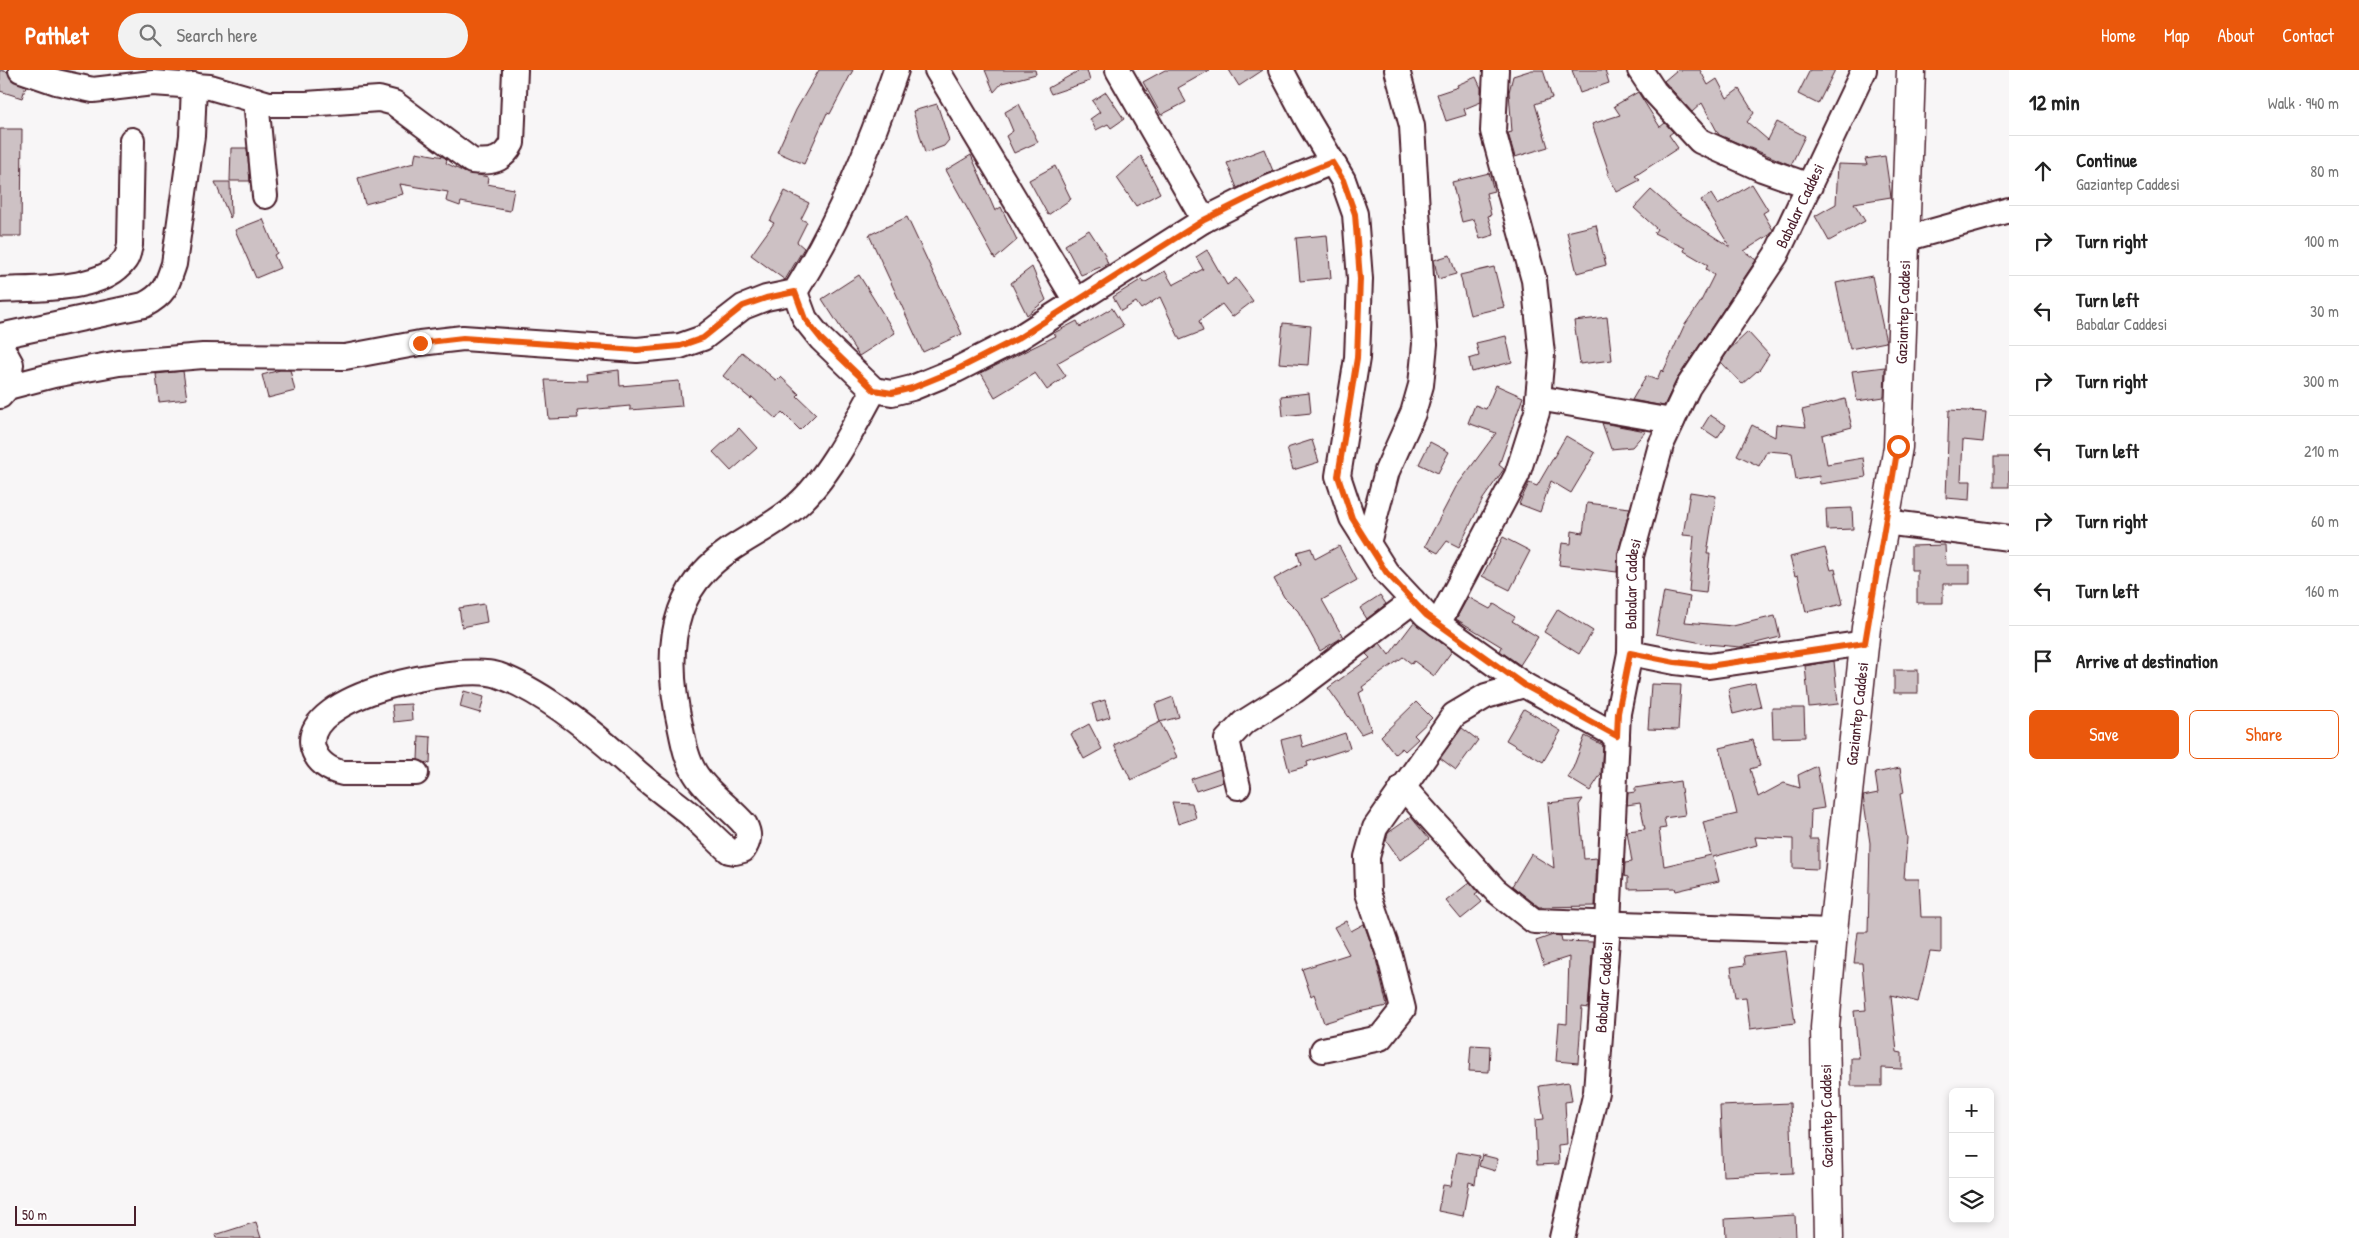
<!DOCTYPE html>
<meta charset="utf-8">
<style>
:root{--surface:#fff;--page:#f2f2f2;--text:#222;--muted:#767676;--line:#e0e0e0;--accent:#ea580c}
body{margin:0;font-family:"Patrick Hand",sans-serif;background:var(--page);color:var(--text)}
.controls{position:absolute;right:15px;bottom:15px;display:grid;overflow:hidden;border-radius:8px;box-shadow:0 2px 8px #0003}
.controls button{width:45px;height:45px;display:grid;place-items:center;padding:0;border:0;border-bottom:1px solid var(--line);background:var(--surface);color:var(--text);font:25px sans-serif}
.scale{position:absolute;left:15px;bottom:12px;width:121px;box-sizing:border-box;padding-left:5px;border:2px solid #4a1f2b;border-top:0;font-size:14px;line-height:18px;white-space:nowrap;color:#4a1f2b;-webkit-text-stroke:4px #fff;paint-order:stroke}
.stop{position:absolute;width:15px;height:15px;margin:-11px;border:4px solid #ea580c;border-radius:50%;background:#fff}
.stop.end{background:#ea580c;border-color:#fff;box-shadow:0 1px 5px #0008}
.list{margin:0;padding:0;list-style:none}
h2{display:flex;justify-content:space-between;align-items:center;height:65px;margin:0;padding:0 20px;font-size:21px}
h2 small{font-size:16px;font-weight:400;color:var(--muted)}
.list li{display:grid;grid-template-columns:32px 1fr auto;gap:15px;align-items:center;box-sizing:border-box;height:70px;padding:0 20px;border-top:1px solid var(--line)}
.list b{display:block;font-size:19px;white-space:nowrap}
.list p{margin:0;font-size:16px;white-space:nowrap;color:var(--muted)}
.list em{font-size:16px;font-style:normal;color:var(--muted)}
.actions{display:flex;gap:10px;padding:15px 20px}
.actions a{flex:1;padding:11px 0;border:1px solid var(--accent);border-radius:8px;text-align:center;font-size:18px;color:var(--accent)}
.actions .main{background:var(--accent);color:#fff}
.icon{flex:none;width:28px;height:28px;fill:none;stroke:currentColor;stroke-width:2;stroke-linecap:round;stroke-linejoin:round}
.map{position:relative;flex:none;width:2009px;height:1168px;overflow:hidden}
header{display:flex;align-items:center;gap:30px;box-sizing:border-box;height:70px;padding:0 25px;background:var(--accent);color:#fff}
header strong{font-size:24px}
nav{display:flex;gap:28px;margin-inline-start:auto;font-size:18px}
.search{width:350px;height:45px;background:var(--page);display:flex;align-items:center;gap:12px;box-sizing:border-box;padding:0 18px;border-radius:28px;color:var(--muted);font-size:19px}
main{display:flex}
aside{flex:1;background:var(--surface)}
.map>svg:first-child{display:block}
</style>
<header>
<strong>Pathlet</strong>
<div class="search"><svg class="icon" aria-label="search" viewBox="0 0 24 24"><circle cx="10" cy="10" r="6"/><path d="M15 15l6 6"/></svg>Search here</div>
<nav><a>Home</a><a>Map</a><a>About</a><a>Contact</a></nav>
</header>
<main>
<div class="map">
<svg width="2009" height="1168" viewBox="0 0 2009 1168">
<rect width="100%" height="100%" fill="#f8f6f7"/>
<filter id="ink" filterUnits="userSpaceOnUse"><feTurbulence type="fractalNoise" baseFrequency=".02" numOctaves="2"/><feDisplacementMap in="SourceGraphic" scale="10" xChannelSelector="R" yChannelSelector="G"/><feConvolveMatrix kernelMatrix="1 2 1 2 8 2 1 2 1" color-interpolation-filters="sRGB"/></filter>
<g filter="url(#ink)">
<g fill="#cdc1c4" stroke="#4a1f2b">
<polygon points="0,0 8,2 11,9 26,16 22,28 0,21"/>
<polygon points="819,0 853,0 830,44 827,43 804,94 777,82 796,40"/>
<polygon points="985,0 1035,0 1036,4 1002,13 994,22"/>
<polygon points="1080,0 1087,0 1090,11 1051,24 1048,18"/>
<polygon points="1165,0 1210,0 1178,18 1186,32 1161,45 1143,12"/>
<polygon points="1229,0 1263,0 1239,16"/>
<polygon points="1532,0 1543,0 1552,28 1535,34 1548,77 1515,87 1508,63 1512,62 1509,22 1513,6"/>
<polygon points="1572,0 1605,0 1609,13 1580,23"/>
<polygon points="1677,0 1700,0 1708,15 1717,9 1727,28 1739,19 1754,43 1747,52 1768,70 1777,52 1805,66 1791,95 1719,65 1702,33 1692,42 1664,11"/>
<polygon points="1810,0 1835,0 1818,34 1798,24"/>
<polygon points="1476,7 1481,18 1481,32 1464,39 1466,45 1446,51 1437,24 1458,17 1457,15"/>
<polygon points="1106,22 1124,49 1111,58 1108,54 1096,60 1090,49 1100,42 1092,31"/>
<polygon points="1638,22 1660,57 1665,53 1673,62 1669,65 1678,78 1635,106 1640,110 1617,122 1607,103 1609,102 1592,54 1620,45 1614,36"/>
<polygon points="937,34 949,70 944,76 925,83 913,41"/>
<polygon points="1019,34 1038,72 1014,83 1006,66 1013,61 1005,42"/>
<polygon points="0,59 22,59 21,166 0,166"/>
<polygon points="231,78 247,78 250,111 230,111"/>
<polygon points="1264,79 1273,101 1237,118 1227,93"/>
<polygon points="416,82 444,87 447,90 446,93 464,102 488,107 487,114 514,119 510,141 461,132 460,136 446,131 448,122 400,114 403,124 365,134 358,108 414,93"/>
<polygon points="971,85 995,141 1001,137 1017,170 995,189 946,100"/>
<polygon points="1141,86 1160,123 1136,136 1117,108"/>
<polygon points="1885,86 1891,127 1854,133 1865,151 1829,171 1815,146 1836,134 1838,94 1867,95 1865,89"/>
<polygon points="1055,96 1071,129 1048,145 1029,110"/>
<polygon points="1489,103 1494,121 1486,123 1491,145 1488,146 1494,165 1480,169 1474,149 1462,152 1452,112"/>
<polygon points="215,112 230,112 231,147 230,148"/>
<polygon points="1752,114 1768,140 1763,143 1773,160 1771,164 1744,181 1756,190 1677,309 1664,336 1632,330 1646,306 1657,310 1661,300 1663,302 1684,256 1700,233 1714,205 1706,199 1708,195 1684,181 1685,178 1654,163 1657,159 1634,138 1651,120 1676,142 1730,177 1701,130 1711,124 1718,135"/>
<polygon points="785,121 809,133 801,149 807,152 797,172 804,178 785,210 751,185 774,153 770,151"/>
<polygon points="907,147 962,264 923,282 869,165"/>
<polygon points="263,149 277,183 274,185 280,198 256,208 235,160"/>
<polygon points="1596,155 1606,195 1577,203 1567,162"/>
<polygon points="1089,160 1104,183 1108,194 1081,205 1065,175"/>
<polygon points="1327,165 1331,208 1300,211 1296,168"/>
<polygon points="1207,180 1227,215 1236,208 1253,231 1232,247 1222,234 1199,251 1203,261 1180,270 1160,227 1141,239 1136,232 1121,241 1113,227 1142,209 1144,213 1165,201 1173,215 1203,199 1196,187"/>
<polygon points="1450,185 1456,204 1438,209 1434,190"/>
<polygon points="1032,197 1046,230 1027,245 1011,213"/>
<polygon points="1494,197 1504,237 1470,245 1460,205"/>
<polygon points="859,205 895,263 859,286 822,229"/>
<polygon points="1872,206 1886,272 1850,279 1836,213"/>
<polygon points="1112,238 1123,256 1057,293 1066,306 1047,320 1035,303 995,327 981,303 1056,266 1054,263 1077,251 1080,257"/>
<polygon points="1607,247 1612,290 1580,294 1574,251"/>
<polygon points="1283,253 1311,256 1308,295 1279,293"/>
<polygon points="1748,262 1769,285 1758,302 1757,301 1742,314 1721,292 1729,280"/>
<polygon points="1506,266 1512,292 1472,302 1469,289 1479,286 1476,273"/>
<polygon points="742,282 777,311 781,307 799,324 797,326 816,344 800,360 782,342 776,349 752,327 751,329 723,306"/>
<polygon points="1885,297 1884,327 1857,331 1852,301"/>
<polygon points="280,300 290,300 295,321 268,328 262,305"/>
<polygon points="619,300 620,316 679,311 682,336 630,340 630,336 577,341 578,348 549,349 545,310 587,311 586,304"/>
<polygon points="183,301 187,329 159,332 156,304"/>
<polygon points="1496,315 1523,327 1499,395 1504,399 1483,429 1459,477 1447,471 1438,483 1425,476 1456,417 1496,363 1468,353 1475,335 1486,339"/>
<polygon points="1309,323 1311,343 1283,346 1281,326"/>
<polygon points="1845,329 1852,357 1822,365 1827,394 1863,388 1866,407 1820,414 1819,406 1796,410 1792,383 1767,381 1759,396 1737,385 1752,355 1775,367 1776,354 1806,357 1802,340"/>
<polygon points="1949,340 1986,342 1983,372 1963,370 1961,411 1971,411 1970,430 1946,428"/>
<polygon points="1710,345 1726,355 1717,368 1702,358"/>
<polygon points="1602,353 1646,361 1632,377 1611,379"/>
<polygon points="739,358 757,378 731,401 713,382"/>
<polygon points="1566,366 1595,383 1571,423 1551,411 1540,442 1519,434 1529,413 1537,416"/>
<polygon points="1312,370 1319,392 1293,400 1287,378"/>
<polygon points="1430,372 1449,382 1438,403 1419,394"/>
<rect x="1994" y="387" width="15" height="30"/>
<polygon points="1690,422 1716,426 1707,484 1710,484 1706,523 1689,521 1694,466 1683,465"/>
<polygon points="1587,433 1630,438 1618,483 1617,502 1559,495 1562,473 1571,474 1572,461 1583,463"/>
<polygon points="1852,438 1853,459 1827,460 1826,439"/>
<polygon points="1503,467 1530,481 1510,520 1482,506"/>
<polygon points="1945,475 1946,495 1970,495 1970,514 1943,514 1943,533 1917,533 1917,500 1911,500 1911,476"/>
<polygon points="1339,476 1357,510 1322,530 1343,567 1320,581 1298,541 1284,527 1274,509 1301,494 1297,482 1311,478 1315,489"/>
<polygon points="1825,478 1831,500 1835,499 1843,534 1806,542 1798,505 1795,506 1790,487"/>
<polygon points="1664,522 1690,527 1685,552 1733,556 1775,546 1780,567 1740,577 1707,574 1656,564"/>
<polygon points="1380,525 1386,534 1367,549 1360,538"/>
<polygon points="1468,527 1490,539 1494,534 1515,547 1512,551 1538,567 1520,595 1500,581 1502,577 1456,549"/>
<polygon points="484,534 487,552 462,557 459,538"/>
<polygon points="1558,539 1593,561 1579,584 1544,562"/>
<polygon points="1414,552 1452,581 1434,606 1414,591 1412,594 1403,587 1362,617 1364,620 1359,623 1371,660 1361,664 1328,618 1370,588 1366,584 1380,573 1389,585"/>
<polygon points="1834,591 1838,634 1809,637 1805,596"/>
<rect x="1894" y="600" width="24" height="23"/>
<polygon points="1755,613 1761,637 1733,644 1728,619"/>
<polygon points="1651,614 1681,615 1678,660 1648,659"/>
<polygon points="464,621 484,627 480,643 460,637"/>
<polygon points="1173,627 1179,647 1160,652 1155,634"/>
<polygon points="1105,630 1110,647 1097,651 1092,634"/>
<polygon points="1416,632 1432,648 1414,665 1418,669 1405,681 1402,678 1395,684 1381,666"/>
<polygon points="411,634 412,650 394,652 392,635"/>
<polygon points="1772,638 1804,638 1805,667 1773,668"/>
<polygon points="1524,639 1561,661 1543,692 1506,670"/>
<polygon points="1160,652 1177,687 1131,710 1114,675"/>
<polygon points="1089,654 1102,679 1084,689 1071,664"/>
<polygon points="1462,658 1478,670 1456,700 1440,688"/>
<polygon points="1345,663 1350,678 1307,692 1308,696 1289,701 1281,670 1300,665 1303,677"/>
<polygon points="419,666 431,667 430,694 418,690"/>
<polygon points="1585,666 1603,675 1601,704 1590,721 1567,707 1573,698"/>
<polygon points="1753,670 1760,696 1750,699 1758,727 1784,713 1800,718 1798,705 1817,696 1824,738 1811,740 1810,769 1818,769 1818,799 1793,798 1793,769 1755,767 1757,775 1713,787 1719,811 1676,821 1675,818 1628,819 1628,807 1624,806 1625,793 1632,792 1627,761 1645,759 1640,733 1627,735 1628,723 1635,722 1635,718 1680,711 1685,745 1664,748 1666,758 1659,759 1664,796 1711,785 1703,752 1737,744 1720,678"/>
<polygon points="1900,698 1904,723 1900,724 1907,768 1904,809 1919,809 1921,847 1941,847 1941,883 1930,882 1918,932 1891,925 1897,982 1902,983 1902,999 1882,998 1882,1016 1851,1016 1851,988 1859,988 1854,941 1866,940 1862,893 1854,893 1858,862 1868,862 1870,773 1863,726 1878,723 1875,703"/>
<polygon points="1220,699 1223,712 1196,721 1191,709"/>
<polygon points="1583,729 1579,735 1584,789 1597,788 1595,836 1539,837 1512,816 1531,784 1554,798 1548,733"/>
<polygon points="1172,732 1192,733 1196,748 1178,754"/>
<polygon points="1411,747 1429,769 1400,790 1386,770 1388,763"/>
<polygon points="1470,812 1478,822 1475,824 1482,832 1461,849 1446,831"/>
<polygon points="1346,851 1351,861 1364,854 1375,885 1387,936 1359,942 1324,953 1314,924 1311,926 1302,899 1349,884 1334,857"/>
<polygon points="1553,865 1561,866 1562,871 1593,872 1588,938 1582,937 1578,993 1556,991 1559,953 1567,954 1569,887 1544,895 1536,871"/>
<polygon points="1785,881 1795,953 1750,959 1746,927 1735,928 1731,897 1745,895 1744,886"/>
<polygon points="1471,975 1490,976 1489,1002 1469,1001"/>
<polygon points="1569,1012 1572,1031 1565,1032 1567,1074 1558,1075 1559,1094 1537,1095 1535,1050 1544,1049 1539,1016"/>
<polygon points="1790,1033 1793,1103 1723,1106 1720,1036"/>
<polygon points="1457,1082 1479,1086 1475,1114 1469,1112 1463,1146 1438,1141 1443,1115 1451,1116"/>
<polygon points="1482,1085 1498,1089 1495,1101 1479,1096"/>
<polygon points="1795,1145 1796,1168 1726,1168 1725,1149"/>
<polygon points="256,1152 261,1168 216,1168 215,1165"/>
</g>
<g fill="none" stroke-linecap="round" stroke-linejoin="round">
<defs>
<g id="minor">
<path d="M21 0 56 12 93 20 153 13 210 17 269 34H306L379 29 394 33 472 91C491 93 503 91 512 73L515 0"/>
<polyline points="937,0 1076,231"/>
<polyline points="1118,0 1204,150"/>
<polyline points="1281,0 1308,51 1343,110 1355,144 1360,209 1357,288 1338,406 1352,448 1386,502 1426,545 1524,615 1617,666"/>
<polyline points="1640,0 1654,21 1700,71 1762,99 1810,116"/>
<polyline points="256,30 265,126"/>
<polyline points="1905,169 2009,140"/>
<path d="M0 220C35 218 102 222 125 190 128 186 129 180 130 175L132 70"/>
<polyline points="795,222 805,249 821,269 874,320 892,323 912,318 956,300 1017,269 1204,150 1266,119 1332,92"/>
<path d="M0 266 144 235C165 224 167 215 174 194L192 66 194 15"/>
<polyline points="0,274 11,294 8,317"/>
<path d="M0 326 8 317 54 305 119 293 203 286 345 287 420 273 463 268 637 280 680 276 703 268 743 237 766 228 795 222C839 151 869 79 896 0"/>
<polyline points="1538,328 1672,351"/>
<polyline points="1885,452 2009,468"/>
<polyline points="1368,473 1387,401 1413,343 1421,315 1425,274 1412,56 1397,0"/>
<polyline points="1438,554 1517,405 1537,342 1538,328 1542,284 1534,210 1493,61 1496,0"/>
<polyline points="1630,583 1675,592 1709,596 1865,573"/>
<path d="M416 703H343C329 700 317 692 313 678 299 624 461 593 498 605 546 622 600 668 637 702 654 717 673 730 690 744 703 756 716 769 729 781L735 782 743 780C749 771 750 765 745 755 730 737 707 723 695 703 687 690 684 675 681 660 669 608 664 544 704 502 730 473 768 461 796 436 827 410 855 355 874 320"/>
<polyline points="1238,717 1227,670 1243,653 1294,621 1413,531"/>
<polyline points="1403,717 1495,820 1534,851 1833,861"/>
<polyline points="1323,980 1380,968 1403,939 1390,887 1368,823 1367,787 1375,758 1454,645 1486,626 1524,615"/>
<path id="s1" d="M1562 1168 1596 1022 1608 854 1618 643 1630 583 1631 486 1661 375 1688 317 1776 185 1864 0"/>
</g>
<g id="major">
<path id="s2" d="M1829 1168 1825 958 1833 861 1866 558 1898 377 1911 0"/>
</g>
</defs>
<use href="#minor" stroke="#4a1f2b" stroke-width="28"/>
<use href="#major" stroke="#4a1f2b" stroke-width="31"/>
<use href="#minor" stroke="#fff" stroke-width="24"/>
<use href="#major" stroke="#fff" stroke-width="28"/>
</g>
</g>
<g fill="none" stroke-linecap="round" stroke-linejoin="round" filter="url(#ink)">
<polyline stroke="#ea580c" stroke-width="6" points="420,273 463,268 637,280 680,276 703,268 743,236 766,228 795,222 805,249 821,269 874,320 892,323 912,318 956,300 1017,269 1204,150 1266,119 1332,92 1343,110 1355,144 1360,209 1357,288 1338,406 1352,448 1386,502 1426,545 1524,615 1617,666 1618,643 1630,583 1675,592 1709,596 1865,573 1898,376"/>
</g>
<g text-anchor="middle" dominant-baseline="central" stroke-width="4" stroke-linejoin="round" paint-order="stroke">
<g font-size="16" fill="#4a1f2b" stroke="#fff">
<text stroke="none"><textPath href="#s1" startOffset="1080">Babalar Caddesi</textPath></text>
<text stroke="none"><textPath href="#s2" startOffset="931">Gaziantep Caddesi</textPath></text>
<text stroke="none"><textPath href="#s1" startOffset="660">Babalar Caddesi</textPath></text>
<text stroke="none"><textPath href="#s2" startOffset="526">Gaziantep Caddesi</textPath></text>
<text stroke="none"><textPath href="#s1" startOffset="255">Babalar Caddesi</textPath></text>
<text transform="translate(1826 1046) rotate(-91)">Gaziantep Caddesi</text>
</g>
</g>
</svg>
<div class="controls">
<button>+</button>
<button>−</button>
<button><svg class="icon" aria-label="layers" viewBox="0 0 24 24"><path d="M12 4l9 5-9 5-9-5zM3 14l9 5 9-5"/></svg></button>
</div>
<div class="scale">50 m</div>
<div class="stop" style="left:1898px;top:376px"></div>
<div class="stop end" style="left:420px;top:273px"></div>
</div>
<aside>
<h2>12 min<small>Walk · 940 m</small></h2>
<ul class="list">
<li><svg class="icon" aria-label="ahead" viewBox="0 0 24 24"><path d="M12 20V5M6 11l6-6 6 6"/></svg><div><b>Continue</b><p>Gaziantep Caddesi</p></div><em>80 m</em></li>
<li><svg class="icon" aria-label="right" viewBox="0 0 24 24"><path d="M7 20v-9h11M14 6l5 5-5 5"/></svg><div><b>Turn right</b></div><em>100 m</em></li>
<li><svg class="icon" aria-label="left" viewBox="0 0 24 24"><path d="M17 20v-9H6M10 6l-5 5 5 5"/></svg><div><b>Turn left</b><p>Babalar Caddesi</p></div><em>30 m</em></li>
<li><svg class="icon" aria-label="right" viewBox="0 0 24 24"><path d="M7 20v-9h11M14 6l5 5-5 5"/></svg><div><b>Turn right</b></div><em>300 m</em></li>
<li><svg class="icon" aria-label="left" viewBox="0 0 24 24"><path d="M17 20v-9H6M10 6l-5 5 5 5"/></svg><div><b>Turn left</b></div><em>210 m</em></li>
<li><svg class="icon" aria-label="right" viewBox="0 0 24 24"><path d="M7 20v-9h11M14 6l5 5-5 5"/></svg><div><b>Turn right</b></div><em>60 m</em></li>
<li><svg class="icon" aria-label="left" viewBox="0 0 24 24"><path d="M17 20v-9H6M10 6l-5 5 5 5"/></svg><div><b>Turn left</b></div><em>160 m</em></li>
<li><svg class="icon" aria-label="arrive" viewBox="0 0 24 24"><path d="M6 21V4h12l-3 4 3 4H6"/></svg><div><b>Arrive at destination</b></div></li>
</ul>
<div class="actions"><a class="main">Save</a><a>Share</a></div>
</aside>
</main>
